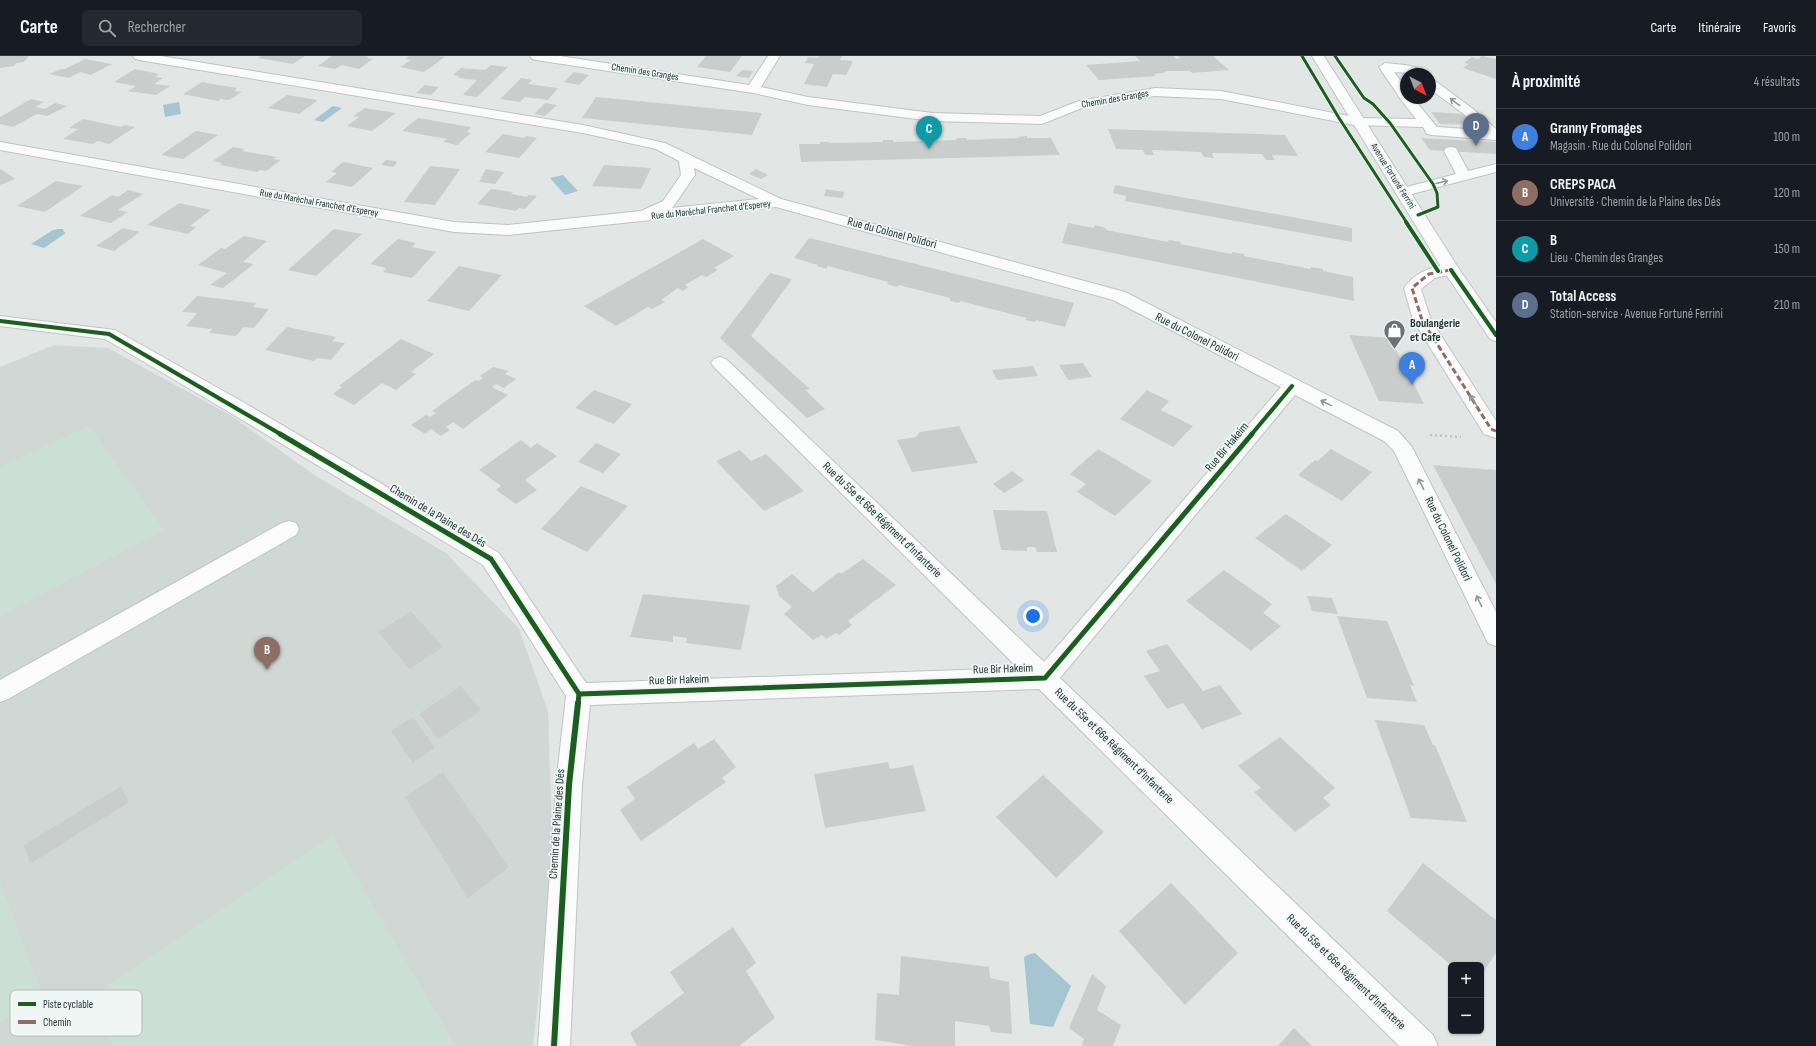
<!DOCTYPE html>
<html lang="fr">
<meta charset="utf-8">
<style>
:root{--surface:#171b24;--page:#242831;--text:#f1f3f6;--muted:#9ea1a6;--line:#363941;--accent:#0b8043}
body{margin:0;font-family:"Sofia Sans Condensed",sans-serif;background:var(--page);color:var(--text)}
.controls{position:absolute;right:12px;bottom:12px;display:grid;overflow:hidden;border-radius:6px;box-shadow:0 1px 3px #0004}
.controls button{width:36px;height:36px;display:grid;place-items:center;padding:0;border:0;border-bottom:1px solid var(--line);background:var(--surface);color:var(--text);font:20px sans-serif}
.compass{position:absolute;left:1400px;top:12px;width:36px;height:36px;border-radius:50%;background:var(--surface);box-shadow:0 1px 3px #0004;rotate:138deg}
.you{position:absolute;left:1033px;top:560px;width:14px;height:14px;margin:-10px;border:3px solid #fff;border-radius:50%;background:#1a73e8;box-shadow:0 0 0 6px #1a73e833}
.badge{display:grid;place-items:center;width:26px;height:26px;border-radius:50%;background:var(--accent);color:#fff;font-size:13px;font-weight:700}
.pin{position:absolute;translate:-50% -33px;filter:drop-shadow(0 1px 2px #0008)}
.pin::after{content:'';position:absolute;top:21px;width:14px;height:12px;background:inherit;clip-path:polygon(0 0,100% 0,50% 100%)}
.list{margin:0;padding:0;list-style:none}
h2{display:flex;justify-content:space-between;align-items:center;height:52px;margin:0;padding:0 16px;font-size:17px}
h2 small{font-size:13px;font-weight:400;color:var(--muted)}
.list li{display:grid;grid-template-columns:26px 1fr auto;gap:12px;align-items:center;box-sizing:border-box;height:56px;padding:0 16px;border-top:1px solid var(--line)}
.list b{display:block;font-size:15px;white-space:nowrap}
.list p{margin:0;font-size:13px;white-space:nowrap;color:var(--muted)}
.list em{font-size:13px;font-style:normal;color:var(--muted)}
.icon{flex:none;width:22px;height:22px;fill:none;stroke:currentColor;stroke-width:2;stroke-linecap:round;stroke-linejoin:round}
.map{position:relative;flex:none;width:1496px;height:990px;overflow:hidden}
header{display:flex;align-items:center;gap:24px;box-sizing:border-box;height:56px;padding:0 20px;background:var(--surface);border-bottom:1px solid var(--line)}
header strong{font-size:19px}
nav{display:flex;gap:22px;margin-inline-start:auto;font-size:14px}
.search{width:280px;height:36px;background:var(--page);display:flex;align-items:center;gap:10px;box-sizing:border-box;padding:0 14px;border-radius:6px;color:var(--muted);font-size:15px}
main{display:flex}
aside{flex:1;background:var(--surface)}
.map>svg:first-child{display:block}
</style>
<header>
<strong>Carte</strong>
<div class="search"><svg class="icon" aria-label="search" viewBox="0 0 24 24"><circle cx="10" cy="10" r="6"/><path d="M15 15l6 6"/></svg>Rechercher</div>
<nav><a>Carte</a><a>Itinéraire</a><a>Favoris</a></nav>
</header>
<main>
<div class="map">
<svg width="1496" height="990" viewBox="0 0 1496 990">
<rect width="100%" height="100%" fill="#e2e7e6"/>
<polygon fill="#d0d8d6" points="54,289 108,292 230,359 316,420 446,497 519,573 548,655 553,809 533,990 0,990 0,311"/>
<g fill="#ccdfd6">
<polygon points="89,370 164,474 0,560 0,411"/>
<polygon points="332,780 456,990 113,990 94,939"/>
<polygon points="0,826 42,938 0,967"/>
</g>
<g fill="#a6c5d2">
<polygon points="179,46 181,58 165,61 163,49"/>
<polygon points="333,50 342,52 323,66 314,64"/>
<polygon points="563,119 578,135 565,139 550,122"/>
<polygon points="59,173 63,173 64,176 66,177 44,192 31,188 53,174"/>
<polygon points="1035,897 1071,930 1053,971 1030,968 1024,901 1030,898"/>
</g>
<g fill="#c9cecd">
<polygon points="0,0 29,0 24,6 17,7 14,10 0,12"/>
<polygon points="261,0 305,0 293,8 258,2"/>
<polygon points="332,0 364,0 369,1 367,2 373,3 359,13 342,9 335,13 318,10"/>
<polygon points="409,0 439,0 445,1 424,16 400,11 411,4 405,3"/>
<polygon points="706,0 742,0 730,16 697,11"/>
<polygon points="819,0 842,0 840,4 853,5 846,19 833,18 827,31 804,28 814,8 805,7 808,1 818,2"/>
<polygon points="1135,0 1174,0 1176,3 1180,2 1178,0 1213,0 1229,14 1192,17 1190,15 1166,15 1163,17 1154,18 1156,20 1099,24 1086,9 1140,5"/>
<polygon points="1482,0 1496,3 1496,23 1463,12 1469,8 1464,7 1472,1 1478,3"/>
<polygon points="85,3 112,8 91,19 80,16 69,22 49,18 61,13 65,13"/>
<polygon points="491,9 508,11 477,41 463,39 477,24 458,22 459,20 453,19 461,12 485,14"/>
<polygon points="135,13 159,18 155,21 163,22 154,28 170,30 156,39 128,35 136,30 114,26"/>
<polygon points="742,14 753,15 749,22 736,20"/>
<polygon points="574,16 589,19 579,29 564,26"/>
<polygon points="521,22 532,24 528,28 558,32 548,44 525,41 520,46 500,43"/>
<polygon points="202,26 237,32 234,35 242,36 229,44 221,43 218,45 183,38"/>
<polygon points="425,29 439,31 431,39 416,37"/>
<polygon points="287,39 318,44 299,58 268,52"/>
<polygon points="596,41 762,57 752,79 582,62"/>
<polygon points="31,43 44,46 35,51 45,53 55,47 67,50 47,60 37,58 13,71 0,68 0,61"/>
<polygon points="545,47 557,49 545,60 534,58"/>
<polygon points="365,52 396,57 372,75 347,70 359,61 353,60"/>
<polygon points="1431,56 1465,58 1475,69 1440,68"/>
<polygon points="418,62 471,71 467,76 471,77 457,89 443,86 447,83 402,75"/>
<polygon points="83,63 121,71 125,69 135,71 109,88 98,85 93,88 63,83 78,73 69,72"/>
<polygon points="1108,73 1285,79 1298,100 1272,99 1275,104 1266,104 1262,98 1212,97 1214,102 1204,101 1201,96 1152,94 1154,99 1145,99 1143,94 1116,93"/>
<polygon points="196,75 218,79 183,103 161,99"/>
<polygon points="503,78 524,82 526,80 537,82 519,102 485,96"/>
<polygon points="1027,80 1027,82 1051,82 1060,99 801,106 799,88 820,88 820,86 830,86 830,87 883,86 883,84 893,84 893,86 957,84 956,82 966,82 967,84 1019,82 1018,81"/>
<polygon points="1421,82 1496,86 1496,98 1430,94"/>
<polygon points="233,91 245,93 242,95 277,101 273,103 281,104 266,115 260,114 258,116 220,109 222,107 213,105"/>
<polygon points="386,104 395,105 397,107 393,111 381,109"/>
<polygon points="343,106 373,112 352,131 326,126 337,117 331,116"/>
<polygon points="604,109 651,112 641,133 592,130"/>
<polygon points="430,110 460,113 435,149 404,146"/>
<polygon points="0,113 11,120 15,123 0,129"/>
<polygon points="486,113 504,116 495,128 479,126"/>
<polygon points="756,113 768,119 761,123 749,118"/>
<polygon points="56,125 83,130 45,156 17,150"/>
<polygon points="1115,129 1352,172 1352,186 1125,145 1126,140 1113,137"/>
<polygon points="491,133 513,136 511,138 527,141 528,139 537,140 525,153 519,152 516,155 477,148"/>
<polygon points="826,133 844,136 843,142 824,140"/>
<polygon points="128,134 143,138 118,154 128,156 111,167 80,160 112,139 118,141"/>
<polygon points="179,147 211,154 190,170 196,171 188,178 147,169"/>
<polygon points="1068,167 1094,172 1095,169 1106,172 1106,174 1168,186 1169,184 1181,186 1180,188 1232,198 1232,196 1244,198 1244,200 1310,213 1311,211 1323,213 1323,215 1353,221 1354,245 1062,187"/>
<polygon points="123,172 140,176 114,195 96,190"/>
<polygon points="334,173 362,178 316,220 288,214"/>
<polygon points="244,180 267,185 243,206 254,208 223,232 210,229 227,217 198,209 221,192 225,193"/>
<polygon points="809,182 879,199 1074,247 1065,271 1036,264 1035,266 1025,264 1027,262 960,245 959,247 950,245 950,242 899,229 897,231 887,228 888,226 828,210 826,213 817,210 818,209 794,202"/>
<polygon points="398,183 416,187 412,191 436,196 412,222 383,216 386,212 370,208"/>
<polygon points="703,183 734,200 714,212 718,214 706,221 702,219 685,229 688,231 683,235 678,232 661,244 665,246 652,253 648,251 616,270 584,250"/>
<polygon points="459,210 502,219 469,255 427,245"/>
<polygon points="770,217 792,223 751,280 810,333 805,334 825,353 807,362 720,282"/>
<polygon points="197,240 256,247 253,251 269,253 254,272 244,271 236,280 209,277 212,273 186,270 197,257 182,256"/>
<polygon points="287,271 336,281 332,285 345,287 331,304 317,302 314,305 265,294"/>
<polygon points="1349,279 1390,282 1424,348 1379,345"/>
<polygon points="401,283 434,298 411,316 416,318 396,334 382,327 354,349 333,338 342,331 339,330"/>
<polygon points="1083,307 1092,321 1068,324 1059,309"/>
<polygon points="1033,310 1038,320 997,324 992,314"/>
<polygon points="493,311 509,315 505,318 516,323 504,332 496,328 492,331 508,339 463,373 453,366 446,371 450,374 441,380 431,373 425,378 411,369 426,359 430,361 436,357 432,355 475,324 479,325 483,322 480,320"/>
<polygon points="594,334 632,348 614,368 575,352"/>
<polygon points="1147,334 1169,345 1161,354 1193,370 1173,391 1120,363"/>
<polygon points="959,370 978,407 912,416 897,384 916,381 920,376"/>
<polygon points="521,384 531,392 537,387 557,400 525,424 537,434 516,448 496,434 501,430 479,414"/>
<polygon points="596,387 621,398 603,417 578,406"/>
<polygon points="1098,393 1152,425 1115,460 1077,436 1086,428 1070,418"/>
<polygon points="1331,393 1372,416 1342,445 1298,419 1315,404 1318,405"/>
<polygon points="740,394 751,405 766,398 804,435 764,455 716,405"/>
<polygon points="1433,409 1496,414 1496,528"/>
<polygon points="1012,415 1024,424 1004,437 993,428"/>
<polygon points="581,430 628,450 587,496 541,473"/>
<polygon points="993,454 1047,455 1057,496 1037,496 1035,491 1027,491 1027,495 1001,494"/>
<polygon points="1286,458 1332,489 1302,515 1255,482"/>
<polygon points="863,503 896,529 848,565 852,569 839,579 836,577 826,583 822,579 813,584 784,558 792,551 779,540 776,530 792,518 813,536 839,516 841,518"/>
<polygon points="1224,514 1272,548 1263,557 1281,570 1251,595 1186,545"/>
<polygon points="643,538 750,549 741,594 686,587 687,582 673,580 673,586 630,581"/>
<polygon points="1307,540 1332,542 1338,558 1312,555"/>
<polygon points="411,555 443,591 410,613 378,576"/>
<polygon points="1337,560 1387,565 1414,630 1410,629 1417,646 1367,642"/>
<polygon points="1167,588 1203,635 1220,629 1242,658 1202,673 1183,647 1167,653 1144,620 1160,615 1146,595"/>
<polygon points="461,630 481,654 438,683 419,658"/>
<polygon points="413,661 435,692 413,707 391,675"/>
<polygon points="1375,664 1424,669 1433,689 1435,689 1467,766 1411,762"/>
<polygon points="1280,681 1335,732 1323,742 1331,749 1295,776 1254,736 1261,732 1238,710"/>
<polygon points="714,683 736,711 722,722 726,726 641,785 620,754 635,743 627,731 694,687 698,693"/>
<polygon points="888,706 890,713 913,709 926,755 825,772 814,718"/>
<polygon points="443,716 509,811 468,842 405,741"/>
<polygon points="1043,719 1104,776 1056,822 996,761"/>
<polygon points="121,730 129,746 30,808 24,789"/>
<polygon points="1423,807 1496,864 1496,897 1481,919 1481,909 1451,909 1387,855"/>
<polygon points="1171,827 1238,897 1185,949 1119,875"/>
<polygon points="733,871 756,907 746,915 775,962 739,990 637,990 630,977 684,937 670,916"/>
<polygon points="901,900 989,911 990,922 1009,926 1012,978 991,976 989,970 955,965 955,990 913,990 875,984 877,937 899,939"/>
<polygon points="1092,918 1106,930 1097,954 1121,969 1113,990 1082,990 1084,983 1069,972"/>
<polygon points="1294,972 1312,990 1278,990"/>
</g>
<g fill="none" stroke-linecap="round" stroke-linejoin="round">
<defs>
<g id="service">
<path d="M1385 7C1397 9 1416 7 1424 18L1394 16 1406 32V42H1413L1437 71 1482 74 1465 59 1430 33V23L1434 24 1473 53 1496 73V84L1432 79 1427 78 1423 71 1354 69 1353 66 1354 63 1359 62 1416 63 1402 45 1379 11Z"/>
<polygon points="1451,91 1456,92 1468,115 1496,108 1496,116 1404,140 1399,139 1397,136 1399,133 1456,118 1444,95 1446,92"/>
<polygon points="289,465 296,467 299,473 296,479 8,643 0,646 0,624 282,467"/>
</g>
<g id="minor">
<path d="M133 0H161L583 69 665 87 781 143 1125 236 1398 375 1412 391 1496 556V590L1488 587 1394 395 1384 385 1295 339 1060 622 1433 979 1438 990H1399L1039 633 590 649 582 729 570 990H538L556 729 566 640 483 509 229 356 105 283 0 270V260L115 274 243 346 499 497 586 627 1018 612 714 311 711 307 714 303 720 301 726 303 1044 606 1281 331 1113 244 776 151 508 179 454 176 0 94V86L454 166 508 169 641 155 663 145 681 119 679 105 656 93 583 77 139 4 135 3ZM694 112 759 143 671 152 673 151 695 119Z"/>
<polygon points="530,0 560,0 749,29 768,0 780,0 761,31 808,41 932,57 1040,60 1079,45 1155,32 1221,35 1359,62 1364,63 1366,66 1364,69 1359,70 1221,43 1155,40 1082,52 1042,68 932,65 808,49 753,37 536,4 532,3"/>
<path d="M1451 209 1457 211 1459 214 1457 217 1435 222 1421 233 1431 264 1496 365V382L1484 378 1413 264 1404 232C1415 216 1432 210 1451 209Z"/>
</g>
<polygon id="secondary" points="1312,0 1324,0 1459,213 1496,266 1496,285 1490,283 1443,214"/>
</defs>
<use href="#service" stroke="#bfc4c3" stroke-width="2"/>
<use href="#minor" stroke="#bfc4c3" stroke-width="2"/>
<use href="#secondary" stroke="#bec5c3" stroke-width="2"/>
<polyline stroke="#bfc7c6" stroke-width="2.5" stroke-dasharray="2 3" stroke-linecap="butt" points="1430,379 1461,381"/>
<use href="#service" fill="#fbfbfb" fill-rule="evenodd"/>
<use href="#minor" fill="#fbfbfb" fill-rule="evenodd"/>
<use href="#secondary" fill="#fbfbfb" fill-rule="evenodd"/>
<polyline stroke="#8d6e63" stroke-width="3" stroke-dasharray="6 3" stroke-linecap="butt" points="1451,214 1429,218 1412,232 1422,264 1491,373 1496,375"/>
<defs>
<g id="cycleway-far3">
<polyline points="1302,0 1339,62 1407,167"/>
<polyline points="1335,0 1364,42 1373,48 1390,67 1433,128 1437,137 1438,151 1418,159"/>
</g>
<g id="cycleway-far2">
<polyline points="1406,166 1438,215"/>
<polyline points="1451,214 1496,279"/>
<polyline points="0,265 109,278 282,379"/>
<polyline points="1251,379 1292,330"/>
</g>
<g id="cycleway-far1">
<polyline points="280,378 491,503 579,638 578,648"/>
<polyline points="579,638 1045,622 1252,378"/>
</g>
<polyline id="cycleway" points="554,990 569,729 578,647"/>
</defs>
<use href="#cycleway-far3" stroke="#f0f6f4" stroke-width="4.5"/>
<use href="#cycleway-far2" stroke="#f0f6f4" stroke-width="6"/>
<use href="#cycleway-far1" stroke="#f0f6f4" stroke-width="8"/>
<use href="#cycleway" stroke="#f0f6f4" stroke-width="9"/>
<use href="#cycleway-far3" stroke="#1b5e20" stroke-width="3"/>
<use href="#cycleway-far2" stroke="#1b5e20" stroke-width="4"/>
<use href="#cycleway-far1" stroke="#1b5e20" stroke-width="5"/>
<use href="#cycleway" stroke="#1b5e20" stroke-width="6"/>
</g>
<defs><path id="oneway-shaft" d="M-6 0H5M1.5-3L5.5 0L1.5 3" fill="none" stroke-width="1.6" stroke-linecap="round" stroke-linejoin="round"/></defs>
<g stroke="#8e9a98">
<use href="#oneway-shaft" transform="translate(1455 46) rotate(-144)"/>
<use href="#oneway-shaft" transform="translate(1442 126) rotate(-14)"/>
<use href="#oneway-shaft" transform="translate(1473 344) rotate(-123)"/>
<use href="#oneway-shaft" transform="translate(1326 347) rotate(-154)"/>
<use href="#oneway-shaft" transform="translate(1421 428) rotate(-116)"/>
<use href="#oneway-shaft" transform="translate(1479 545) rotate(-116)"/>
</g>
<defs>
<symbol id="shop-pin" viewBox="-11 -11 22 30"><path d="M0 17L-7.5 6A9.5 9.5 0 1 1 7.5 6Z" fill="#657574" stroke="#f0f6f4"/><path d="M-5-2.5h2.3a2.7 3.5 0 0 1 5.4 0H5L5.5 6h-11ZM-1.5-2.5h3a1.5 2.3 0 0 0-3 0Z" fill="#fff"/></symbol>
</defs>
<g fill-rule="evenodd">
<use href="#shop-pin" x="1382" y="262" width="25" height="34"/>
</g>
<g text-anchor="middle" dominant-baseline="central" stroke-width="3.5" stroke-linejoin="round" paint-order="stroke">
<g font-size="10" fill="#223836" stroke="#f0f6f4">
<text transform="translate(645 16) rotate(9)">Chemin des Granges</text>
<text transform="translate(1115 43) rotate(-10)">Chemin des Granges</text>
<text transform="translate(1393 120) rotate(58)">Avenue Fortuné Ferrini</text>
<text transform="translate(319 147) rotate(10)">Rue du Maréchal Franchet d'Esperey</text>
<text transform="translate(711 154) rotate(-6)">Rue du Maréchal Franchet d'Esperey</text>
</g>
<g font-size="12" fill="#223836" stroke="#f0f6f4">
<text transform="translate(892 177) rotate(15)">Rue du Colonel Polidori</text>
<text transform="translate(1197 281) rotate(27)">Rue du Colonel Polidori</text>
<text transform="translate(1227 391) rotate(-50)">Rue Bir Hakeim</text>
<text transform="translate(438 460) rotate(31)">Chemin de la Plaine des Dés</text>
<text transform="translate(882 464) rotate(44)">Rue du 55e et 66e Régiment d'Infanterie</text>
<text transform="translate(1448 483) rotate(64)">Rue du Colonel Polidori</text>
<text transform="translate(1003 613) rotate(-2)">Rue Bir Hakeim</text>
<text transform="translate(679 624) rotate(-2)">Rue Bir Hakeim</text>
<text transform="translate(1114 690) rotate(44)">Rue du 55e et 66e Régiment d'Infanterie</text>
<text transform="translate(557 768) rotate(-86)">Chemin de la Plaine des Dés</text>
<text transform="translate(1346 916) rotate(44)">Rue du 55e et 66e Régiment d'Infanterie</text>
</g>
<g font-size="12" font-weight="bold" fill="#223836" stroke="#f0f6f4" text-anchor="start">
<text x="1410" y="267">Boulangerie<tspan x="1410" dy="14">et Cafe</tspan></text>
</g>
</g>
<rect x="10" y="934" width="132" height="46" rx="6" fill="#f0f6f4" stroke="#b2bdbb" stroke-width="1"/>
<rect x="18" y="946" width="18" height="4" fill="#1b5e20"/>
<rect x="18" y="964" width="18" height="4" fill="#8d6e63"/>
<g font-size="11" fill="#223836">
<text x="43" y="952">Piste cyclable</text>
<text x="43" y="970">Chemin</text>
</g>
</svg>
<div class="controls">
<button>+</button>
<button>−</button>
</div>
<svg class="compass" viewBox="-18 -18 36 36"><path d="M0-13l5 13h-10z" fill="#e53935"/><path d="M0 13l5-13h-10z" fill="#9ea1a6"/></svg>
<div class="you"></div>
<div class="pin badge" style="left:1412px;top:329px;background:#3f7fe0">A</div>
<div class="pin badge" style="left:267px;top:614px;background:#8d6e63">B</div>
<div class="pin badge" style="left:929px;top:93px;background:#0f9aa8">C</div>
<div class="pin badge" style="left:1476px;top:90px;background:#5c6f8a">D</div>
</div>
<aside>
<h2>À proximité<small>4 résultats</small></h2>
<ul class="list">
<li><span class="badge" style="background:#3f7fe0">A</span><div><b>Granny Fromages</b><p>Magasin · Rue du Colonel Polidori</p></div><em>100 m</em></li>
<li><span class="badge" style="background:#8d6e63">B</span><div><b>CREPS PACA</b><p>Université · Chemin de la Plaine des Dés</p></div><em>120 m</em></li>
<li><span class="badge" style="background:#0f9aa8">C</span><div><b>B</b><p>Lieu · Chemin des Granges</p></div><em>150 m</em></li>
<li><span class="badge" style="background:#5c6f8a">D</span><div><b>Total Access</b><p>Station-service · Avenue Fortuné Ferrini</p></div><em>210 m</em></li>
</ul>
</aside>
</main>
